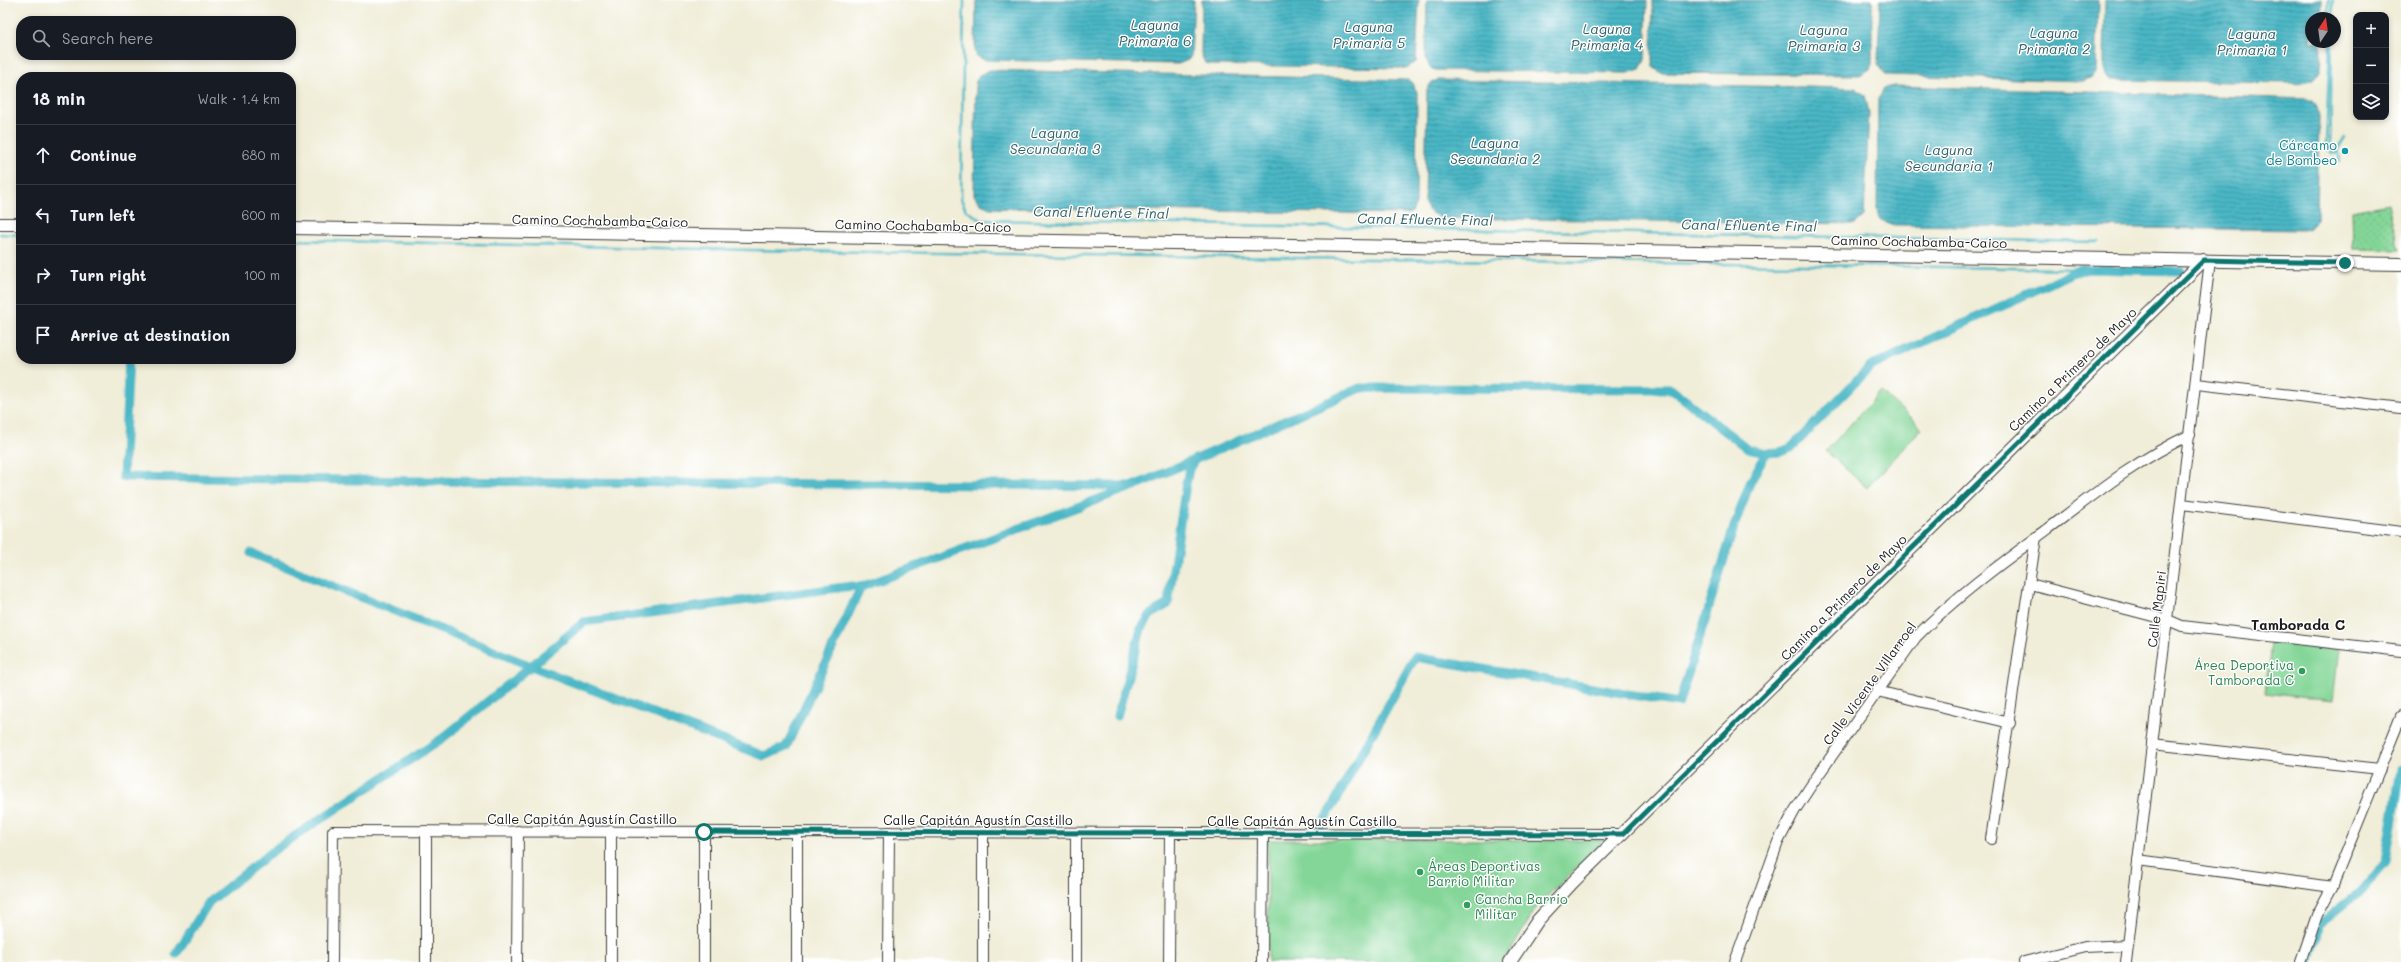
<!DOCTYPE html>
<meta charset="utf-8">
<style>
:root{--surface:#171b24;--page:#242831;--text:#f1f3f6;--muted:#9ea1a6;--line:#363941}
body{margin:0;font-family:Mali,sans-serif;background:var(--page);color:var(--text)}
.controls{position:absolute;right:12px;top:12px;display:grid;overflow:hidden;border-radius:8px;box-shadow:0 2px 6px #0003}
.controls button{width:36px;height:36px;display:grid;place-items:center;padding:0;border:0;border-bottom:1px solid var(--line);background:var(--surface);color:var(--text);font:20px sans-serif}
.compass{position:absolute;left:2305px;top:12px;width:36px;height:36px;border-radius:50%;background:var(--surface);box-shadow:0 2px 6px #0003;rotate:13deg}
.stop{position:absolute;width:12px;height:12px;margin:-9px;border:3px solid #0f766e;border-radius:50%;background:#fff}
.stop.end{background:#0f766e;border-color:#fff;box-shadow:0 1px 4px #0008}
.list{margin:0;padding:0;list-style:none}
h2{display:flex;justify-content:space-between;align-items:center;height:52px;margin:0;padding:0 16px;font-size:17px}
h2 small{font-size:13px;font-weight:400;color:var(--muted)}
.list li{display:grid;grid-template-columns:26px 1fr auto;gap:12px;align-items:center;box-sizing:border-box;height:60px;padding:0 16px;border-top:1px solid var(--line)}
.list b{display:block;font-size:15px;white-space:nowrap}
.list em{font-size:13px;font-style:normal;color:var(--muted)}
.icon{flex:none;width:22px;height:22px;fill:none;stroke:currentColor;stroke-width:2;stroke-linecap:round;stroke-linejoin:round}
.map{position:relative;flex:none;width:2401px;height:962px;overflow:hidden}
.search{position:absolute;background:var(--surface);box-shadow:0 2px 6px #0003;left:16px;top:16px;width:280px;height:44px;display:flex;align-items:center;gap:10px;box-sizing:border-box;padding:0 14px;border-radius:16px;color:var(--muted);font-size:15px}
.panel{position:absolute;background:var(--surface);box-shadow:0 2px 6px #0003;left:16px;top:72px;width:280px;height:292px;border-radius:16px}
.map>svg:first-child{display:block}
</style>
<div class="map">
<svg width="2401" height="962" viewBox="0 0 2401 962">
<defs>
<pattern id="grass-dots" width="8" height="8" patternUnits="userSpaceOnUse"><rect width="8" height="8" fill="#83d697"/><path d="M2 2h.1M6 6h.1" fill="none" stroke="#71b782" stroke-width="1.8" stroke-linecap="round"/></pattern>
<pattern id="water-rules" width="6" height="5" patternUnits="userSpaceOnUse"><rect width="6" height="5" fill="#4bb7c6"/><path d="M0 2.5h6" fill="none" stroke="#3e94a0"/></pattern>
</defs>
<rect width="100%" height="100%" fill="#fff"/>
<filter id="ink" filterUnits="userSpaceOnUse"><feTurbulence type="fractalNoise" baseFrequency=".025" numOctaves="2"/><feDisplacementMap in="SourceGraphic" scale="8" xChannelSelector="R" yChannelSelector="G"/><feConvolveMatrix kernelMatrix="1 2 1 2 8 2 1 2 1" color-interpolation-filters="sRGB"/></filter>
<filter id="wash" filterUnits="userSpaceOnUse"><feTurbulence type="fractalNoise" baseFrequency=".012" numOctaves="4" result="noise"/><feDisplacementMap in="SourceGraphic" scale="16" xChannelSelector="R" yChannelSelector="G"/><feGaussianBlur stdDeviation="0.9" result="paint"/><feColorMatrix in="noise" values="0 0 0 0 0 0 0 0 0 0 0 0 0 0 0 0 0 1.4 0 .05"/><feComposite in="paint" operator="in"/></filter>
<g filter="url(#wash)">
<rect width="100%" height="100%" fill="#f0edd8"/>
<polygon fill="url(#grass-dots)" stroke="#50795a" points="2388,204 2399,250 2353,249 2352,211"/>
<g fill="#83d697" stroke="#50795a">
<polygon points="1881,391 1922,428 1867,488 1826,451"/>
<polygon points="2271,643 2339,649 2333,701 2265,693"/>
<polygon points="1268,840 1605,840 1538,905 1504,962 1268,962"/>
</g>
<g fill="url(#water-rules)" stroke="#346a71">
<polygon points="976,0 1194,0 1191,56 1188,60 1178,64 984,60 977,56 975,52"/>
<polygon points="1202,0 1419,0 1416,62 1406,68 1211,65 1205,63 1201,54"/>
<polygon points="1427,0 1647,0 1645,60 1640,69 1628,73 1435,70 1430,68 1426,58"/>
<polygon points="1653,0 1872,0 1872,63 1870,69 1860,75 1661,73 1653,67 1652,60"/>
<polygon points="1880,0 2098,0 2096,73 2093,77 2083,81 1886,75 1878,64"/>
<path d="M2105 0H2322L2321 18H2311V42H2321C2320 67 2325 81 2295 83L2113 80 2108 77 2104 70Z"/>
<polygon points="990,70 1408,80 1412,83 1417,92 1416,204 1412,212 1407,214 990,208 981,204 974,195 976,81 979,75"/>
<path d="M1438 80 1855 88 1865 95 1869 113 1864 216 1855 224 1444 218C1434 215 1428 213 1425 203L1427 89 1432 82Z"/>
<path d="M1895 86 2308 99C2317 103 2318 109 2319 118L2317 219 2310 228 2304 230 1893 225 1879 219 1877 210 1878 99 1884 88Z"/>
</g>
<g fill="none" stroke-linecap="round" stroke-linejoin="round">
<g stroke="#4bb7c6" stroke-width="2.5">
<polyline points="964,0 961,199 966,210 981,220 2098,242"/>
<polyline points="2329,0 2329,18"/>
<polyline points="2333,18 2333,0"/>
<polyline points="2330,42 2326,149 2332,153 2337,152"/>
<polyline points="2332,42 2330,147 2337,151"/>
<polyline points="2340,162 2338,148 2345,137"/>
<polyline points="0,234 21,235"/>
<polyline points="291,240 797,251 2081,269"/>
</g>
<g stroke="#4bb7c6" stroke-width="9">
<polyline points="129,359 123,477 427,481 1128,486"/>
<polyline points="251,553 531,666 584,622 852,586 861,587 1134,486 1360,388 1671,389 1748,449 1766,453 1780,452 1791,448 1799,440 1870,367 2081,269 2181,271"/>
<polyline points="1117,716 1141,629 1151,614 1168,604 1186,484 1189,469 1195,459"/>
<polyline points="1322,825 1415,657 1679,703 1735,524 1750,483 1766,453"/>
<polyline points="176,954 209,902 277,848 443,738 531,666 764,756 786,747 861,587"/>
<polyline points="2307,962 2318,939 2320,924 2361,891 2386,861 2401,770"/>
</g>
</g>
</g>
<g filter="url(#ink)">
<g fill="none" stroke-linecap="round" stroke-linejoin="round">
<defs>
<g id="minor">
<polyline points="2197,384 2401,408"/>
<polyline points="2182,504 2401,532"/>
<polyline points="2030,584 2168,620 2182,626 2401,651"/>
<polyline points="1877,691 2010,723"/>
<polyline points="2152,744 2380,769"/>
<polyline points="983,832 983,962"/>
<polyline points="1991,839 2036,537"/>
<polyline points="2138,860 2332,887"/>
<polyline points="332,962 333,831 1623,834"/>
<polyline points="426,962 426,831"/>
<polyline points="517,962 518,831"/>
<polyline points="611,962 611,831"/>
<polyline points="704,962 704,832"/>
<polyline points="797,962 797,832"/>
<polyline points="888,962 889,832"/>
<polyline points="1076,962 1076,833"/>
<polyline points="1169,962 1170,833"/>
<polyline points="1262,962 1263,833"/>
<path d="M1735 962 1778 842 1795 810 1814 781 1916 637C1955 597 2003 562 2048 529 2093 495 2138 459 2190 435"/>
<polyline points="2024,962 2085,947 2128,945"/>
<polyline points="2126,962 2210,260"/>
<polyline points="2301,962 2317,915 2332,887 2401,716"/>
</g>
<g id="major">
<polyline points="0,224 21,224"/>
<polyline points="291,228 2401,264"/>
<polyline points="1510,962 1538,920 1573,882 2204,260"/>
</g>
</defs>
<use href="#minor" stroke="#3c3b38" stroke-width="12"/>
<use href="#major" stroke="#3c3b38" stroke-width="14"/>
<use href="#minor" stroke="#fff" stroke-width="10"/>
<use href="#major" stroke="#fff" stroke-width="12"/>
</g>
</g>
<g fill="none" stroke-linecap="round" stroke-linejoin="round" filter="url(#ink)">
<polyline stroke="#0f766e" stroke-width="5" points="704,832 1623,834 2204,260 2345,263"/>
</g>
<circle fill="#0f9aa8" stroke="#fff" stroke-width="1.5" cx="2345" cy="151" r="4"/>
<g fill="#2e9e5b" stroke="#fff" stroke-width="1.5">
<circle cx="2302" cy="671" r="4"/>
<circle cx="1420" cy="872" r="4"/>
<circle cx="1467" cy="905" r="4"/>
</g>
<g text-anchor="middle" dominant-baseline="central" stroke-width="3" stroke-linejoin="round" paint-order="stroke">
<g font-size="13" fill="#0d838f" stroke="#fff" text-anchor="end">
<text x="2337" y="144">Cárcamo<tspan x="2337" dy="15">de Bombeo</tspan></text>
</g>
<g font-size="13" fill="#1c1c1c" stroke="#fff">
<text transform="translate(600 220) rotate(1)">Camino Cochabamba-Caico</text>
<text transform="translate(923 225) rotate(1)">Camino Cochabamba-Caico</text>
<text transform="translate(1919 241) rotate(1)">Camino Cochabamba-Caico</text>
<text transform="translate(2072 369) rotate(-44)">Camino a Primero de Mayo</text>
<text transform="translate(1843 597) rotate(-45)">Camino a Primero de Mayo</text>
<text transform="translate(2156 609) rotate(-83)">Calle Mapiri</text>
<text transform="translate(1869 683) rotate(-54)">Calle Vicente Villarroel</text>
<text x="582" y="818">Calle Capitán Agustín Castillo</text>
<text x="978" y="819">Calle Capitán Agustín Castillo</text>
<text x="1302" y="820">Calle Capitán Agustín Castillo</text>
</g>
<g font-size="13" fill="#27864d" stroke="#fff" text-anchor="start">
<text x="2294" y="664" text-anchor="end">Área Deportiva<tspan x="2294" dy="15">Tamborada C</tspan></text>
<text x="1428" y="865">Áreas Deportivas<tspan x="1428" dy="15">Barrio Militar</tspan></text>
<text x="1475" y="898">Cancha Barrio<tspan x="1475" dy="15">Militar</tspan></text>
</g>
<g font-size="14" font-style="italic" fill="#316268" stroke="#fff">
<text x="1155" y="24">Laguna<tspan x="1155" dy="16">Primaria 6</tspan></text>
<text x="1369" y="26">Laguna<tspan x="1369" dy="16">Primaria 5</tspan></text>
<text x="1607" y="28">Laguna<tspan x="1607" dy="16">Primaria 4</tspan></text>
<text x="1824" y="29">Laguna<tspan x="1824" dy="16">Primaria 3</tspan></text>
<text x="2054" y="32">Laguna<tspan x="2054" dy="16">Primaria 2</tspan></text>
<text x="2252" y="33">Laguna<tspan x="2252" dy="16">Primaria 1</tspan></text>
<text x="1055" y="132">Laguna<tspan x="1055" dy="16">Secundaria 3</tspan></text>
<text x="1495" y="142">Laguna<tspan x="1495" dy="16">Secundaria 2</tspan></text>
<text x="1949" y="149">Laguna<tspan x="1949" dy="16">Secundaria 1</tspan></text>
<text transform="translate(1101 212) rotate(1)">Canal Efluente Final</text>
<text transform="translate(1425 219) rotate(1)">Canal Efluente Final</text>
<text transform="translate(1749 225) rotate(1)">Canal Efluente Final</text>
</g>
<g font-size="14" font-weight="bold" fill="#1c1c1c" stroke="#fff">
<text x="2298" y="624">Tamborada C</text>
</g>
</g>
</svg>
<div class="controls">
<button>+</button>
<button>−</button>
<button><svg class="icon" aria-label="layers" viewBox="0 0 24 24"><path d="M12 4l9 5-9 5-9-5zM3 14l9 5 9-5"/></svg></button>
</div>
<svg class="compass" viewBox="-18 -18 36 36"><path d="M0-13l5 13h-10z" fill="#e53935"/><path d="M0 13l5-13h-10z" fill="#9ea1a6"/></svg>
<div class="stop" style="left:704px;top:832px"></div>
<div class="stop end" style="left:2345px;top:263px"></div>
<div class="search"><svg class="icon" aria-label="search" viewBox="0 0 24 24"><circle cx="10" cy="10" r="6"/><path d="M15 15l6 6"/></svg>Search here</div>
<section class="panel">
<h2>18 min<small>Walk · 1.4 km</small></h2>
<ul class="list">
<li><svg class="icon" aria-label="ahead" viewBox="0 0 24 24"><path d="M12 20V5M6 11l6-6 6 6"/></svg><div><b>Continue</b></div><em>680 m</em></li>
<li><svg class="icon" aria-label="left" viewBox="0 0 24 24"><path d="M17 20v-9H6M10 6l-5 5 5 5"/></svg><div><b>Turn left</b></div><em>600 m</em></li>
<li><svg class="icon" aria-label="right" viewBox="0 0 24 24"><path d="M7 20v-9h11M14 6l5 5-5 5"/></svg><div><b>Turn right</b></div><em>100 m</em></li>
<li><svg class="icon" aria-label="arrive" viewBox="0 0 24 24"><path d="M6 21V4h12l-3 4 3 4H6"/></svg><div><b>Arrive at destination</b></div></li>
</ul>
</section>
</div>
